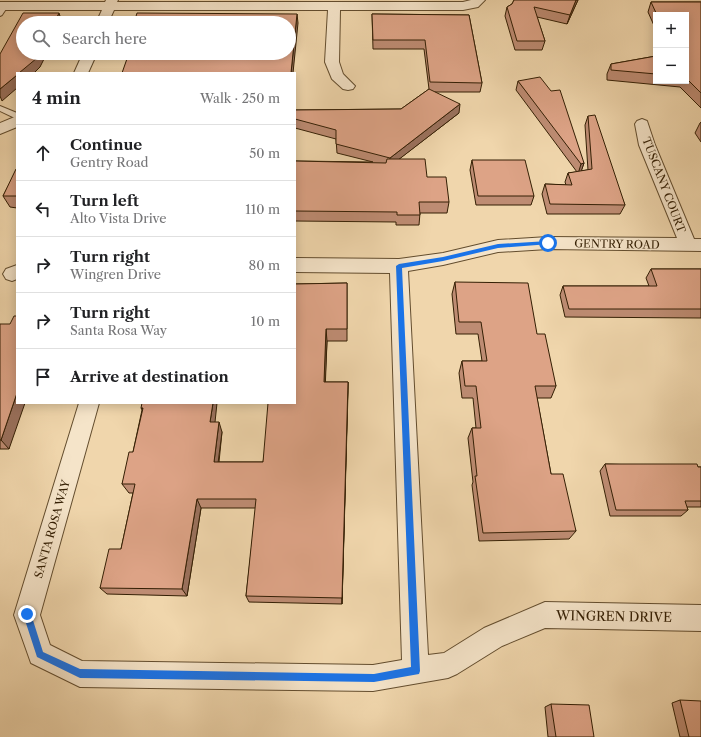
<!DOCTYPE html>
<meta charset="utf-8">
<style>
:root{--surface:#fff;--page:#f2f2f2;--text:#202124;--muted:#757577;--line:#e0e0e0}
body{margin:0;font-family:"Libre Caslon Text",serif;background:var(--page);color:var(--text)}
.controls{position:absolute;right:12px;top:12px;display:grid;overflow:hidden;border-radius:0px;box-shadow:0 2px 10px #0003}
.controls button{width:36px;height:36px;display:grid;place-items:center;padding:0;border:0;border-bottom:1px solid var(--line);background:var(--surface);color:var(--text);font:20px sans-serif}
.stop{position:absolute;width:12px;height:12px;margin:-9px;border:3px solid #1a73e8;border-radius:50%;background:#fff}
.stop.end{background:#1a73e8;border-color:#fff;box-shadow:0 1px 4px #0008}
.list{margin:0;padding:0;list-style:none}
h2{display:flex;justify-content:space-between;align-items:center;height:52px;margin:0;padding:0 16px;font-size:17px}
h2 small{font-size:13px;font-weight:400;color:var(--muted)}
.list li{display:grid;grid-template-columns:26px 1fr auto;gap:12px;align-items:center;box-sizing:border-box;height:56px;padding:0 16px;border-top:1px solid var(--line)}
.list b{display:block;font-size:15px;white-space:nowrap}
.list p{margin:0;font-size:13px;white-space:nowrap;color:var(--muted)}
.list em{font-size:13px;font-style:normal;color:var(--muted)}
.icon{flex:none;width:22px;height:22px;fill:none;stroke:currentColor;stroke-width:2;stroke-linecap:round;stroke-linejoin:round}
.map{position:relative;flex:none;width:701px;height:737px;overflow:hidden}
.search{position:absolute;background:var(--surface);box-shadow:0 2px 10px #0003;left:16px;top:16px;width:280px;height:44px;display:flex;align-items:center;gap:10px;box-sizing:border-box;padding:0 14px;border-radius:22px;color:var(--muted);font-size:15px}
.panel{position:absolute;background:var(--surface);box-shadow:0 2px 10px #0003;left:16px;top:72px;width:280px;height:332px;border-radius:0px}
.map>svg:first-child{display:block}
</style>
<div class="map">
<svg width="701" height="737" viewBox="0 0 701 737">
<rect width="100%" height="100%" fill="#f0d6ac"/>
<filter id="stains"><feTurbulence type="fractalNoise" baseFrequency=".005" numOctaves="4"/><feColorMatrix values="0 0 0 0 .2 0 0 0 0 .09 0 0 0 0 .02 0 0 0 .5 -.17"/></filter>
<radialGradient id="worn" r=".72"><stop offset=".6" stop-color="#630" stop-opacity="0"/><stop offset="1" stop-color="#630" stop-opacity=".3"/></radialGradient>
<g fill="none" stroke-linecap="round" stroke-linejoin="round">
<defs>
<g id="lane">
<polygon points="5,4 8,6 2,15 0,16 0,9"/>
<polygon points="0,106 17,113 17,119 0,111"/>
</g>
<g id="street">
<polygon points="106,0 118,0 117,2 463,2 471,0 485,0 478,7 463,10 340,10 339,62 343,74 355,86 353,89 348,90 343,89 332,79 325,62 328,10 114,10 108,23 96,23 102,10 0,10 0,2 105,2"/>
<polygon points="83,53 97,53 88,73 74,73"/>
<polygon points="17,116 17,127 0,134 0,123"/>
<polygon points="642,119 647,121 655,145 694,239 701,239 701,251 548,249 498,252 443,265 408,271 428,655 444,653 484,628 545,602 701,605 701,631 545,628 502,646 457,674 448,678 373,691 80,687 31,663 14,615 79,403 99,403 40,615 50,645 82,661 373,665 402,660 390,273 295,272 295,258 399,259 443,253 498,240 548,237 677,238 639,145 635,124 637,121"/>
<polygon points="17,265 17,279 12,281 6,279 3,274 6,269"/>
</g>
</defs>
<use href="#lane" stroke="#634d2e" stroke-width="2"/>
<use href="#street" stroke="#634d2e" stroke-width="2"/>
<use href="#lane" fill="#f5e4c9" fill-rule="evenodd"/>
<use href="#street" fill="#f5e4c9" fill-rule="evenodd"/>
</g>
<g fill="#be8c73" stroke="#341f04">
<polygon points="514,0 578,0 567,24 537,17 545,41 542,50 515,50 505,16 507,7 512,4"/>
<polygon points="651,2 701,2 701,108 680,87 607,80 607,74 611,64 656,56 656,81 686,81 686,15 656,15 656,30 648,12"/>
<polygon points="372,14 469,15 482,83 480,92 435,92 459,113 399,159 427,177 449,202 447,213 420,213 419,225 396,225 396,222 295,221 295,161 373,162 337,153 336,139 295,128 295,110 401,109 429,89 424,49 373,49"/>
<polygon points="518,81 584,163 581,171 588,170 585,125 588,116 625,205 620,214 547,214 542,194 545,184 566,185 565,182 568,173 577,172 516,90"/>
<polygon points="701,122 701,142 695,133 700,123"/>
<polygon points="472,160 534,196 531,205 476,205 470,170"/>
<polygon points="17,169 17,208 10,207 3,196"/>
<polygon points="651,269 701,269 701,318 565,317 560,295 563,286 649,286 646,278"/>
<polygon points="455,282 537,334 556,386 551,398 537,398 551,474 576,531 569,539 479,541 472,485 473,482 468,438 472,428 476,428 473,398 462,398 459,373 462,361 482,361 478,334 456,334 452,294"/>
<polygon points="347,283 347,341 327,341 325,382 348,382 342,604 249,602 246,596 256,508 201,508 187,596 107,594 100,588 121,549 133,493 129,493 122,484 133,452 142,410 141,408 215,422 222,432 219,462 263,462 295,284"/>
<polygon points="0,324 9,449 0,449"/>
<polygon points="605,464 701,467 701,507 687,507 688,510 681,516 610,516 600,471"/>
<polygon points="680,700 701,737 680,737 672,703"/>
<polygon points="551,704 594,737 548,737 545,707"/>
</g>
<g fill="#9b725e" stroke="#341f04">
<polygon points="576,0 578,0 567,24 570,15"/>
<polygon points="59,13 62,22 62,23 54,23"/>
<polygon points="297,14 298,23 293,73 291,73"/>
<polygon points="39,53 47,53 40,67 34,73 19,73"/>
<polygon points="17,75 17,88 2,101 0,96 0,89"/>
<polygon points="460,104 459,113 389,167 390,158"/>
<polygon points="584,163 581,172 578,174 581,164"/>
<polygon points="326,329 327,341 325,392 324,382"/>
<polygon points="348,382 348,392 342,604 342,598"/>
<polygon points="17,393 17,403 25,403 9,449 1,440"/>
<polygon points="213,403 217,403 214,432 210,422"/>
<polygon points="219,422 222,432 217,471 214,462"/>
<polygon points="197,499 201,508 187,596 182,589"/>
</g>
<g fill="#dda386" stroke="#341f04">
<polygon points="514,0 576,0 570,15 534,7 545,41 517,41 507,7 512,4"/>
<polygon points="651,2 701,2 701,93 686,78 686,15 657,15"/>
<polygon points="23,13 59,13 54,23 23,23 23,53 39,53 37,58 19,73 17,73 17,75 0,89 0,54"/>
<polygon points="137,13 297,14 291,73 122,73 129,53 289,53 289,23 134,23"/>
<polygon points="372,14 469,15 482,83 430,82 425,40 373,40"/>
<polygon points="656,56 656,74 611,70 611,64"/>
<polygon points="540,77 551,91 560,90 584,163 581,164 518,81"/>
<polygon points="429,89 460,104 390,158 336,144 336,130 295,119 295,110 401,109"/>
<polygon points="595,115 625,205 550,204 545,184 572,185 568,173 592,169 588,116"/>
<polygon points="387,159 425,159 427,177 446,177 449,202 419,202 420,215 397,215 397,212 295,211 295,161 386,163"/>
<polygon points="472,160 525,160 534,196 478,196"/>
<polygon points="16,169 17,169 17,196 3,196"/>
<polygon points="651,269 701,269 701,309 569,309 563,286 657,286"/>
<polygon points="455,282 528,283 537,334 545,334 556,386 535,386 551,474 563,474 576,531 483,533 475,476 477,476 472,428 481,428 476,386 465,386 462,361 487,361 481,322 459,322"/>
<polygon points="347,283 347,329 326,329 324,382 348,382 342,598 246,596 256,499 197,499 182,589 100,588 109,549 121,549 135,484 122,484 129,452 133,452 143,408 141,408 142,403 213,403 210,422 219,422 214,462 263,462 268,403 295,403 295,284"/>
<polygon points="14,316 17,316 17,393 1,440 0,440 0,324 10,324"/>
<polygon points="605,464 697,464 698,467 701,467 701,501 685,501 688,510 616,510"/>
<polygon points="680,700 701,701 701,737 689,737"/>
<polygon points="551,704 589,705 594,737 556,737"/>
</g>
<polygon fill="#1a73e8" points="548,241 551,243 550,244 498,248 443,261 402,268 420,671 419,674 374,682 80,678 37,657 23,614 27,610 31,614 43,652 80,669 374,674 411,667 396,266 399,264 443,257 498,244"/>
<g text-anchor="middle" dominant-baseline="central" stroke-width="3" stroke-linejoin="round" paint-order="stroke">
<g font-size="11" fill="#341f04" stroke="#f5e4c9">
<text transform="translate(664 185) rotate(69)">TUSCANY COURT</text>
<text transform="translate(617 244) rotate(1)">GENTRY ROAD</text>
<text transform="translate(52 529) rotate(-74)">SANTA ROSA WAY</text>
</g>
<g font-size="13" fill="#341f04" stroke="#f5e4c9">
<text transform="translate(614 616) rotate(1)">WINGREN DRIVE</text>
</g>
</g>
<rect width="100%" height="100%" filter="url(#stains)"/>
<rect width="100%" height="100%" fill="url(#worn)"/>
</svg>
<div class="controls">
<button>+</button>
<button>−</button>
</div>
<div class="stop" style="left:548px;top:243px"></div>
<div class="stop end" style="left:27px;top:614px"></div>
<div class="search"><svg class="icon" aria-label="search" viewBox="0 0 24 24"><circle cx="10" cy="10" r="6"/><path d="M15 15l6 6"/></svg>Search here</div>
<section class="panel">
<h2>4 min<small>Walk · 250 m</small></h2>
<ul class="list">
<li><svg class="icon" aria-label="ahead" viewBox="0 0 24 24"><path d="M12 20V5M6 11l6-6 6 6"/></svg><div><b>Continue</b><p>Gentry Road</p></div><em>50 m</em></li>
<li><svg class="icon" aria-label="left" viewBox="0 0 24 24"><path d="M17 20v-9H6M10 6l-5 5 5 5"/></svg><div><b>Turn left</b><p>Alto Vista Drive</p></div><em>110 m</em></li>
<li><svg class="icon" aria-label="right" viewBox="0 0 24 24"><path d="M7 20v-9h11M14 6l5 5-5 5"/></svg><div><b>Turn right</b><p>Wingren Drive</p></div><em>80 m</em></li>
<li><svg class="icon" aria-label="right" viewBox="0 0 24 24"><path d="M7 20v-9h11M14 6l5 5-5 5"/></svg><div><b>Turn right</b><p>Santa Rosa Way</p></div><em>10 m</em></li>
<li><svg class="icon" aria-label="arrive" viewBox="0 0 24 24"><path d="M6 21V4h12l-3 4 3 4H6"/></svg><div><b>Arrive at destination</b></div></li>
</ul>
</section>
</div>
